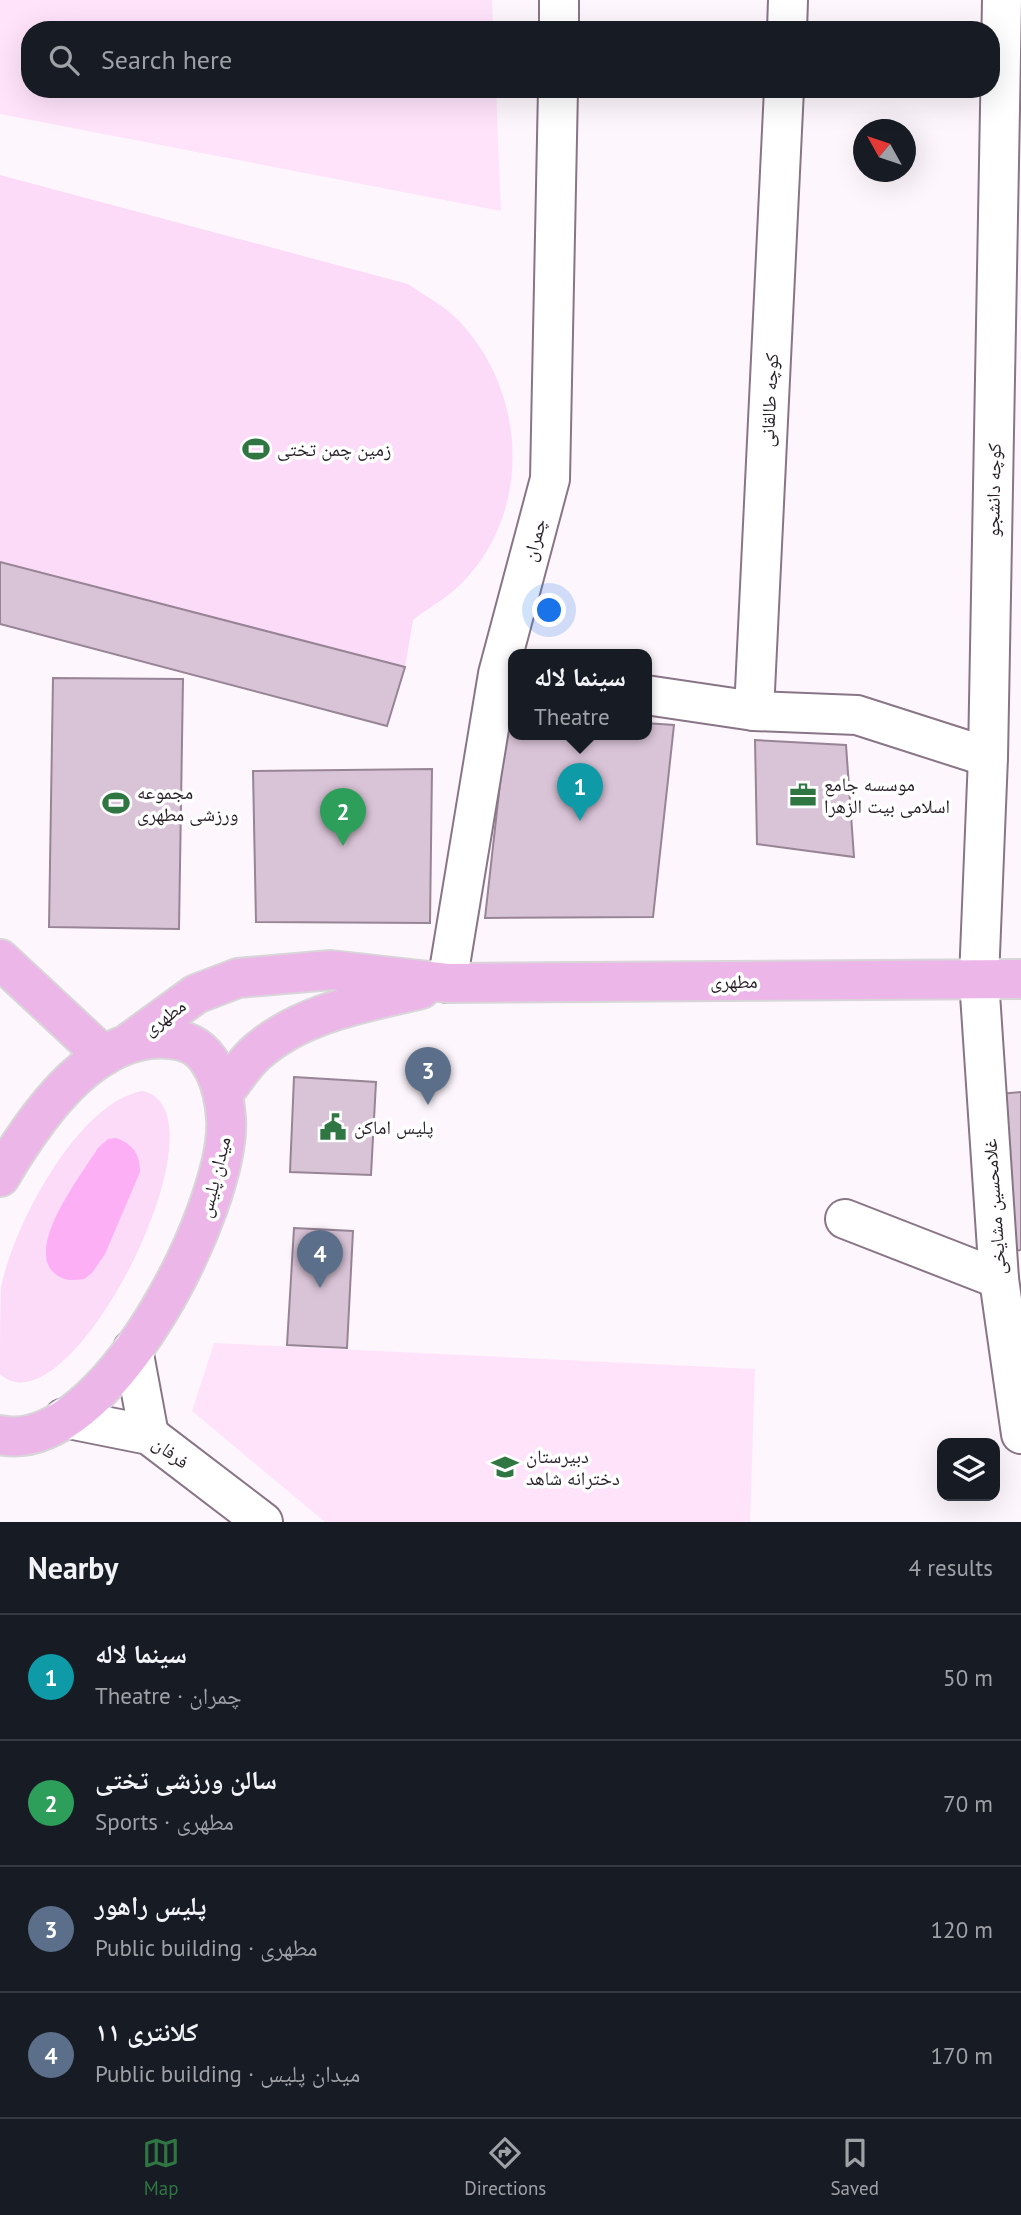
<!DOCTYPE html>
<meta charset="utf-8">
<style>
:root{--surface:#171b24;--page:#242831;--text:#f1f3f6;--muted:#9ea1a6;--line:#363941;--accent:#2f7642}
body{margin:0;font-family:"PT Sans","Noto Naskh Arabic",sans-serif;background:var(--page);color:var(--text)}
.controls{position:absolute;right:21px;bottom:21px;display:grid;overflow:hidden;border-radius:14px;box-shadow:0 7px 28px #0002}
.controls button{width:63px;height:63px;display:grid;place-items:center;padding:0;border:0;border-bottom:2px solid var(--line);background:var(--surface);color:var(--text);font:35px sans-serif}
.compass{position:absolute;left:853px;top:119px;width:63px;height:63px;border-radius:50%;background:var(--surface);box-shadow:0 7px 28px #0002;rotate:310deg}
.you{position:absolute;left:550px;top:611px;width:24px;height:24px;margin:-18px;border:5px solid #fff;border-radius:50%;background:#1a73e8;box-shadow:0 0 0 10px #1a73e833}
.badge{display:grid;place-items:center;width:46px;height:46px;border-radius:50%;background:var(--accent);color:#fff;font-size:23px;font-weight:700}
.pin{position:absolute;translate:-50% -58px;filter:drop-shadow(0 2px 4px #0008)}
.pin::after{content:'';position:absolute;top:37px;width:24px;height:21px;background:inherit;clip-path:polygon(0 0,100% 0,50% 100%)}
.popup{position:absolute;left:508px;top:649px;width:144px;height:91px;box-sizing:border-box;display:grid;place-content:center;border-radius:14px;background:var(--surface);filter:drop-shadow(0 2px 5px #0005);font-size:23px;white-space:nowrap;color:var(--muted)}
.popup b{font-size:26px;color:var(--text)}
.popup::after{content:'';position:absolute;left:50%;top:100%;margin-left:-14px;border:14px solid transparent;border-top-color:var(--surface)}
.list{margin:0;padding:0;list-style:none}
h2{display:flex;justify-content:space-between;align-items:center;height:91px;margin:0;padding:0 28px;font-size:30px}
h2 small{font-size:23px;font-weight:400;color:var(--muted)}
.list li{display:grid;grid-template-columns:46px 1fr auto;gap:21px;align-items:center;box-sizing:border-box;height:126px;padding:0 28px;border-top:2px solid var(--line)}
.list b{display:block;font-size:26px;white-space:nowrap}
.list p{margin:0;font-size:23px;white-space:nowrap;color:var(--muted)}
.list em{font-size:23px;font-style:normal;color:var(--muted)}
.icon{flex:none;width:38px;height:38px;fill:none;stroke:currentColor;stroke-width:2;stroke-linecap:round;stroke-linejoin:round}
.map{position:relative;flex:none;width:1021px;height:1522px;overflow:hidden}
.search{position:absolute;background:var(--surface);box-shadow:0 7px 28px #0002;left:21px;right:21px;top:21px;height:77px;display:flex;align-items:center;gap:18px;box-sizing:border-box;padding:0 24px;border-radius:28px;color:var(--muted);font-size:26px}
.sheet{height:595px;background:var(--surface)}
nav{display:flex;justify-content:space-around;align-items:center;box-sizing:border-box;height:98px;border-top:2px solid var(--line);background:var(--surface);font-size:19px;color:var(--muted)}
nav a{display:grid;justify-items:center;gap:4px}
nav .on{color:var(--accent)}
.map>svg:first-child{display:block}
</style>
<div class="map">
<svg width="1021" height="1522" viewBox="0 0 1021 1522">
<rect width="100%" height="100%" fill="#fef6fd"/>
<g fill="#ffe3fb">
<polygon points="0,0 492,0 493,30 30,30 30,89 496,89 501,211 0,114"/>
<polygon points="214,1343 755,1369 750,1522 325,1522 192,1411"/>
</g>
<g fill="#fbdbf7">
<path d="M0 175 408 284C423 295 443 305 456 318 527 389 534 511 461 584 447 598 428 608 413 620L405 667 0 562Z"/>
<path d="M142 1091C235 1109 69 1439 0 1374 0 1346 0 1314 1 1288 12 1228 77 1103 142 1091Z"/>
</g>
<path fill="#fdaff6" d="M116 1138C133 1144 140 1154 140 1172L105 1254 92 1273 84 1279C73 1281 63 1281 54 1273 25 1246 82 1174 98 1148L108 1139Z"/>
<g fill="#d9c4d7" stroke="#978495" stroke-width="2">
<polygon points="0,562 405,667 387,726 0,624"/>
<polygon points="53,678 183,679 179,929 49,927"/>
<polygon points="508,712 514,712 514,735 646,735 646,723 674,725 653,917 485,918"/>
<polygon points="755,740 846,745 854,857 757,844"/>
<polygon points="432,769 430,923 256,922 253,771"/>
<polygon points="294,1077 376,1082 371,1175 290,1172"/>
<polygon points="1021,1092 1021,1250 1009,1251 1000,1094"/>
<polygon points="294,1228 353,1231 347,1348 287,1345"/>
</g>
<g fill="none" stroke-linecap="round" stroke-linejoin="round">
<defs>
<g id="minor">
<polyline points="1002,0 988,757 979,979 999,1279 1021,1434"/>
<polyline points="559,30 559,0"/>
<polyline points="787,30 788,0"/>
<polyline points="646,695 754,711 857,715 988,757"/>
<polyline points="754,711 784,89"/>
<polyline points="447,983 498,674 550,479 558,89"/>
<polyline points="845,1219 999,1279"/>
<polyline points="133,1349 149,1435"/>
<polyline points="64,1418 149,1435 263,1522"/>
</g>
<g id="major">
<polyline points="0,959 104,1056"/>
<polyline points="130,1042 196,994 238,978 331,970 447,983 1021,979"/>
<path d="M223 1094C234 1080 244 1063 257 1052 303 1012 364 1003 421 989"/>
<path d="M0 1177C36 1116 99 1022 182 1041 214 1049 224 1090 226 1118 232 1205 105 1458 0 1435"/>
</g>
</defs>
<use href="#minor" stroke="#887586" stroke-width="42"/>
<use href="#major" stroke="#d8d6d8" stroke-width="42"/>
<use href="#minor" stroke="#fff" stroke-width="38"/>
<use href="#major" stroke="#ecb6e8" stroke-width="38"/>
</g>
<defs>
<symbol id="stadium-bare" viewBox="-9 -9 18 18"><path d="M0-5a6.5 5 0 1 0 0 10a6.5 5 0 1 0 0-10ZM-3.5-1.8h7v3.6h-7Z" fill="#2f7642" stroke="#fff" stroke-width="2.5" paint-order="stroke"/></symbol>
<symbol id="office-bare" viewBox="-9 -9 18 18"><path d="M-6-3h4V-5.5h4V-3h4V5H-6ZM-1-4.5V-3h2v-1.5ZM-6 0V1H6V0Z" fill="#2f7642" stroke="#fff" stroke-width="2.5" paint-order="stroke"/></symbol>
<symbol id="civic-bare" viewBox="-9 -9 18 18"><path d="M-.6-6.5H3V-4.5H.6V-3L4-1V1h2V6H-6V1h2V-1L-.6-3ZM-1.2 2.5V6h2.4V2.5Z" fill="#2f7642" stroke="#fff" stroke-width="2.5" paint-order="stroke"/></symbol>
<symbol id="school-bare" viewBox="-9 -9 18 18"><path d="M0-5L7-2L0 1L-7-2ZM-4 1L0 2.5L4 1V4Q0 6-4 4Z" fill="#2f7642" stroke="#fff" stroke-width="2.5" paint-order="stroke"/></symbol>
</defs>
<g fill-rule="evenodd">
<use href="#stadium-bare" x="237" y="430" width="38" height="38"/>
<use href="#office-bare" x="784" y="776" width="38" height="38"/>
<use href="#stadium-bare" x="97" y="784" width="38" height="38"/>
<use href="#civic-bare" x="314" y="1108" width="38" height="38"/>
<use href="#school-bare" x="486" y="1448" width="38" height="38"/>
</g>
<g text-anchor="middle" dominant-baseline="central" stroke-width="7" stroke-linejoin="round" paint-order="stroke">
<g font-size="19" fill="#251e25" stroke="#fff">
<text transform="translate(769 400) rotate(-87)">کوچه طالقانی</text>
<text transform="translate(993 490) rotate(-89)">کوچه دانشجو</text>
<text transform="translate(534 540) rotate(-75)">چمران</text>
<text x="734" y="981">مطهری</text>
<text transform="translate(164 1017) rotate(-36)">مطهری</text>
<text transform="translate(214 1177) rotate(-76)">میدان پلیس</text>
<text transform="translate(994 1207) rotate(-94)">غلامحسین مشایخی</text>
<text transform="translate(171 1452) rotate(37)">فرفان</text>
</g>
<g font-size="19" fill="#251e25" stroke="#fff" text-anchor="start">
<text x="277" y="449">زمین چمن تختی</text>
<text x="824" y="784">موسسه جامع<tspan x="824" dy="22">اسلامی بیت الزهرا</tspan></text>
<text x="137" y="792">مجموعه<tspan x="137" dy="22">ورزشی مطهری</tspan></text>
<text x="354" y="1127">پلیس اماکن</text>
<text x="526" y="1456">دبیرستان<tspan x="526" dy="22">دخترانه شاهد</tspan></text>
</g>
</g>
</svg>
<div class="controls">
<button><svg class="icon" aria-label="layers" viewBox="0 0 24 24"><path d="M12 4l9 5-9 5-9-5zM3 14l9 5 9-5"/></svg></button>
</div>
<svg class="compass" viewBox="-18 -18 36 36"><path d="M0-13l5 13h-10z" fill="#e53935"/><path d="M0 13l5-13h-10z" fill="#9ea1a6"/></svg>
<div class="you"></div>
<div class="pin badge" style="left:580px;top:821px;background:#0f9aa8">1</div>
<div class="popup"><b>سینما لاله</b>Theatre</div>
<div class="pin badge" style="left:343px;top:846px;background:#2e9e5b">2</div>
<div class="pin badge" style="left:428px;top:1105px;background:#5c6f8a">3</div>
<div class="pin badge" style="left:320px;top:1288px;background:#5c6f8a">4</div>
<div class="search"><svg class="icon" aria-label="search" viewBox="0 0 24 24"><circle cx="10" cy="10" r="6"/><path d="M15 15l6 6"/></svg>Search here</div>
</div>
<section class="sheet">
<h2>Nearby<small>4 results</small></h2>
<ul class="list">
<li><span class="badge" style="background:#0f9aa8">1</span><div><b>سینما لاله</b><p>Theatre · چمران</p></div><em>50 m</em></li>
<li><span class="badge" style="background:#2e9e5b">2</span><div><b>سالن ورزشی تختی</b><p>Sports · مطهری</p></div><em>70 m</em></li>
<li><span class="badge" style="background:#5c6f8a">3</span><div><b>پلیس راهور</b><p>Public building · مطهری</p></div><em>120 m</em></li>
<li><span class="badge" style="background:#5c6f8a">4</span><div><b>کلانتری ۱۱</b><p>Public building · میدان پلیس</p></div><em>170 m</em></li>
</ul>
</section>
<nav>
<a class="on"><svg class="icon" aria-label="map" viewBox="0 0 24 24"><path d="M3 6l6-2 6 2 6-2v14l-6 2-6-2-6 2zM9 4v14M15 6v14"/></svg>Map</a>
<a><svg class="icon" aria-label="directions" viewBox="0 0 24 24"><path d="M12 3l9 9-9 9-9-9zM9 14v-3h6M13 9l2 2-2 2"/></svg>Directions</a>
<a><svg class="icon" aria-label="saved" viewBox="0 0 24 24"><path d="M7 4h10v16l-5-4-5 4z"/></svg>Saved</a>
</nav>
